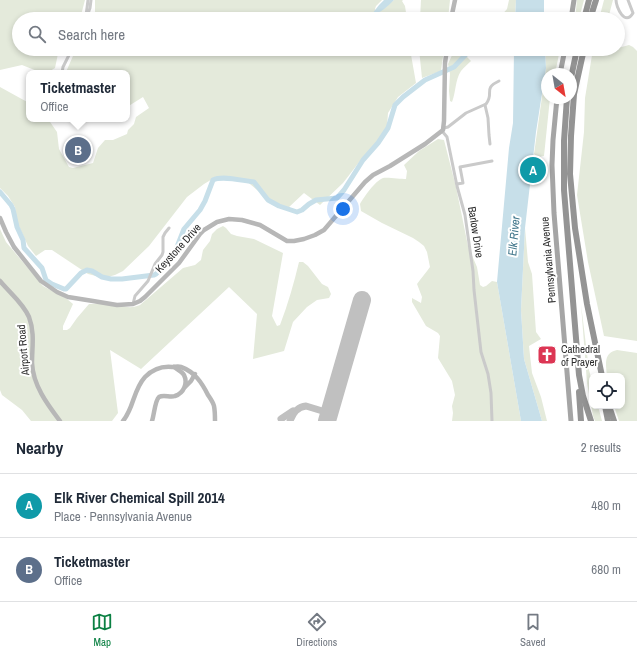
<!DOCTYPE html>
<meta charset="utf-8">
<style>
:root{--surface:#fff;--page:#f6f6f7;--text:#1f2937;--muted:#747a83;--line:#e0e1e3;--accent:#0b8043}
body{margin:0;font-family:"Archivo Narrow",sans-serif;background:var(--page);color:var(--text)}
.controls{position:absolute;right:12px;bottom:12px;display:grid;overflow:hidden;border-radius:8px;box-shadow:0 2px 6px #0003}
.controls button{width:36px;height:36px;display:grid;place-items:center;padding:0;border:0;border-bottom:1px solid var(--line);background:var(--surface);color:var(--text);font:20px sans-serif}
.compass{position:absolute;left:541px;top:68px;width:36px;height:36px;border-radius:50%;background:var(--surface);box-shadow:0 2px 6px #0003;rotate:149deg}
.you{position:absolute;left:343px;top:209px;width:14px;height:14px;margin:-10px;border:3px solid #fff;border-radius:50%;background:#1a73e8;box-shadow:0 0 0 6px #1a73e833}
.badge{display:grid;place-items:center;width:26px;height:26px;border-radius:50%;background:var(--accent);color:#fff;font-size:13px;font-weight:700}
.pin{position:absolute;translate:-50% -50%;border:2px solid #fff;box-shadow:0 1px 4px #0006}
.popup{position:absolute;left:26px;top:70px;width:104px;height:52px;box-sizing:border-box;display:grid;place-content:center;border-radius:8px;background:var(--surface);filter:drop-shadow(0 1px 3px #0005);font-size:13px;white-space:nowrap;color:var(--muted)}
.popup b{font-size:15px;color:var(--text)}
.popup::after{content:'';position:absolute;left:50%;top:100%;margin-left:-8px;border:8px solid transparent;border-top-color:var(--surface)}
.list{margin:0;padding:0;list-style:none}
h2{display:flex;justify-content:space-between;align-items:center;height:52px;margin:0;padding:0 16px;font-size:17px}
h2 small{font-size:13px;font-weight:400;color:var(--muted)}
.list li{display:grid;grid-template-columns:26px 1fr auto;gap:12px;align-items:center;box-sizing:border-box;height:64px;padding:0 16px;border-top:1px solid var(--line)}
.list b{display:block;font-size:15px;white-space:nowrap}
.list p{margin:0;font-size:13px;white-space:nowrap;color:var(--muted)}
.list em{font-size:13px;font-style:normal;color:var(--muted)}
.icon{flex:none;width:22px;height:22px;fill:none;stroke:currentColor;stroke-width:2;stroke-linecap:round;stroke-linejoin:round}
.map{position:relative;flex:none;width:637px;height:421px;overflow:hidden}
.search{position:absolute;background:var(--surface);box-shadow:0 2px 6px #0003;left:12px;right:12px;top:12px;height:44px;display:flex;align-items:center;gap:10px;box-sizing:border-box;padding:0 14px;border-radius:22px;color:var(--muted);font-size:15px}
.sheet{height:180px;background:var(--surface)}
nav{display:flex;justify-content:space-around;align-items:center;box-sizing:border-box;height:56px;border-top:1px solid var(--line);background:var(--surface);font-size:11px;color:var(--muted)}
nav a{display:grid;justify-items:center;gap:2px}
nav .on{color:var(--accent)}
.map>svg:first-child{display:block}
</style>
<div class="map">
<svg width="637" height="421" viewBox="0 0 637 421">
<rect width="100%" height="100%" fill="#fff"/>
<g fill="#e4eadb">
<polygon points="0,0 85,0 80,19 19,19 19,49 59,49 55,68 50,71 50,73 42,73 22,65 0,70"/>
<polygon points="95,0 382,0 376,6 375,9 377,13 394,0 403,0 402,1 405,6 407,19 92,19 95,15"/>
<polygon points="421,0 450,0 448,19 420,19"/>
<polygon points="509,0 516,0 515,18 513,19 498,19 507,9"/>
<polygon points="577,0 584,0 579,19 575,19"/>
<polygon points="604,0 613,0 609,15 610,19 599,19"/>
<polygon points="629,45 633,47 637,51 637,341 604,336 588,262 577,195 584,132 585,98 593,49 618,49 618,48"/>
<polygon points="76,49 410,49 416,83 398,97 388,113 387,126 380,139 360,161 343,183 320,205 304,193 288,208 272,204 262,194 245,180 232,178 214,178 204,184 187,197 149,246 123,271 115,275 104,278 88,274 52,250 45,250 36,256 28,246 17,222 15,207 8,196 0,188 0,87 29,103 29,119 48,119 57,132 59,149 69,167 73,168 93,163 98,148 105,140 113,140 127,134 128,130 134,124 136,117 149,108 143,97 127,107 127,73 66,73 66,72"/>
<polygon points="419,49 444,49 441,71 422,78"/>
<polygon points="545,49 560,49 555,74 547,74 547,98 550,98 544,156 538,157 534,154 546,68"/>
<path d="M457 50 463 53 471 61C468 64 464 67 461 71 455 80 456 92 452 102L450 101 449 91 450 74 448 64 453 53Z"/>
<path d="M438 139 444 140 456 187 468 246 477 267 480 285 483 287 486 286 492 281 497 282 521 421H452L453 413 452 406 455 395 452 381 438 358 440 336 438 333 426 326 412 302V298L421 303 422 297 417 284C421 278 426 273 430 267L427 252 424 246 419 242 413 238 382 223 361 211 360 204C364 197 375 181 383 178 387 177 401 179 406 179L407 171 404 165 419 151Z"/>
<path d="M223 226 226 228 231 234 237 236 254 239 283 253 272 316 277 326 280 325C288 304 294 283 299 262H303L308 266 322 284 328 287 331 294 329 298 317 300 307 307 293 322 284 351 253 359 257 314 229 287 141 369 110 350 118 413 112 421H31L22 410 2 395 0 390V229L6 242 43 286 67 299 73 304 63 326V330H67L70 328 77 318 89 304C97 304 104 303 112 304 124 305 127 310 140 305L183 268 195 265 201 260 203 250 210 241 212 234 217 229Z"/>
<polygon points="525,228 528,262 532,274 536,332 541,339 529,346 532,373 541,397 547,421 542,421 524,359 521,310"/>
<polygon points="581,304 589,370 592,381 592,406 598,406 602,421 595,421 593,416 587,383"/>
<path d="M617 350 637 353V421H619L614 406H622V376H607C606 364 603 353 617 350Z"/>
</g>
<g fill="#c7dfe9">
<path d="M384 0H394C388 6 380 14 372 14L379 5Z"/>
<polygon points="516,0 544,0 544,19 515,19"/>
<polygon points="514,49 545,49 546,68 536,132 525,228 521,310 524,359 542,421 521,421 497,282 509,148 513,123"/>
</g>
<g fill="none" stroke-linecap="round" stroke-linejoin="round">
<path stroke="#c7dfe9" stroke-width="5" d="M0 192 11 205 13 209 17 227 23 240 24 248 42 268 46 280 52 284 64 289H66L81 273 87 270 92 271 102 277 111 279H122L154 275 156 274 168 262 175 252 184 229 200 210 205 201 213 180C223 175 243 181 254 182L268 200 279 206 297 212 302 210 309 204 316 200 337 198 344 190 363 160 378 143 388 128 395 105 403 97 425 80 454 67 471 49"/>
<g stroke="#c0c0c0" stroke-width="7">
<polyline points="281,419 293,411"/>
<path d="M290 421C293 413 297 407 306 406L329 413"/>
</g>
<polyline stroke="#c0c0c0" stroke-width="18" points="327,421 362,300"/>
<g stroke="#cacaca" stroke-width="3">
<path d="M616 0C616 7 625 27 633 13L628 0"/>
<polyline points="86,16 88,0"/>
<polyline points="86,19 90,8 91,0"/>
<polyline points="62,73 63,67 72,49"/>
<polyline points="485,105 488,118 489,135 490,144"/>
<path d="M444 128 448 127 466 113 486 104C495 93 482 89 499 81"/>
<polyline points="442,131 447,137 457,186 465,215 473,271 474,290 481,352 488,374 491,393 492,421"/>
<polyline points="457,184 463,183 460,167 492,161"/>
<polyline points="133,304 135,296 148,281 155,264 162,255 163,252 163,237 165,233 169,228"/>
</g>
<g stroke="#b7b7b7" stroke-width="4.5">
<polyline points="451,19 455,0"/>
<polyline points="0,218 6,232 14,247 41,281 57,292 68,297 93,301 117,305 133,304 140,301 145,297 179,263 200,234 204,230 217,222 229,219 242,220 260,225 287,241 294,241 304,239 315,235 324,230 365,182 373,175 390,166 425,144 443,130 444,121 445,63 447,49"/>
<path d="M0 281C10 293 23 303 29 317 35 333 32 347 32 363 33 385 47 404 60 421"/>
<polyline points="185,387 191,381 195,374"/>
<path d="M123 421C134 408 133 390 145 377 152 370 162 366 172 367 175 367 178 366 181 367 195 372 202 383 208 395 210 398 213 402 214 406 215 411 215 416 215 421"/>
<path d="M152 421C154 416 155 400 159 397 164 394 170 398 175 396 184 393 188 383 184 375 182 372 178 370 174 367"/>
</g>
<g stroke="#a5a5a5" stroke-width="5">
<polyline points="571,19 574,0"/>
<polyline points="560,74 565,49"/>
<polyline points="557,98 553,140 552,165 554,213 571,421"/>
</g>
<g stroke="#949494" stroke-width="6">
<polyline points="584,19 589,0"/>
<polyline points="590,19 596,0"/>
<polyline points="584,49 574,94 571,136 570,174 575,228 587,304 602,376"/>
<polyline points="571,78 577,49"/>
<polyline points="567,98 564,141 564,190 579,375 583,396 591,421"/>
<polyline points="579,392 581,421"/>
<polyline points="605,406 608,421"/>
<polyline points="609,406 614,421"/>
</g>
</g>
<defs>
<symbol id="church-square" viewBox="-11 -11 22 22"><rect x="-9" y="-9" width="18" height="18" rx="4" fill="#dc3654" stroke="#fff"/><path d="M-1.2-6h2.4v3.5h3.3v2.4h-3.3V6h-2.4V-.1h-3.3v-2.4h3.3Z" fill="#fff"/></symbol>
</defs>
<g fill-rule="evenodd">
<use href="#church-square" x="536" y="344" width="22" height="22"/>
</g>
<g text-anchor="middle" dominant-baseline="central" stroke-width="4" stroke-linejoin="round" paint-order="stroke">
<g font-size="11" fill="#2d2d2d" stroke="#fff">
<text transform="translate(476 232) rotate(81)">Barlow Drive</text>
<text transform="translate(178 248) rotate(-48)">Keystone Drive</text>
<text transform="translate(548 260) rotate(-95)">Pennsylvania Avenue</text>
<text transform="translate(23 350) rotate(-95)">Airport Road</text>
</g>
<g font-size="11" fill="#2d2d2d" stroke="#fff" text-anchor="start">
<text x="561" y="349">Cathedral<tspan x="561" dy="13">of Prayer</tspan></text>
</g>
<g font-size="12" font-style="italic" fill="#3f758a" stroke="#fff">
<text transform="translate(514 236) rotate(-85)">Elk River</text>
</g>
</g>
</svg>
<div class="controls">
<button><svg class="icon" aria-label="locate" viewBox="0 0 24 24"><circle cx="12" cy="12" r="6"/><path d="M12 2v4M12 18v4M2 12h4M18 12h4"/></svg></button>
</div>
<svg class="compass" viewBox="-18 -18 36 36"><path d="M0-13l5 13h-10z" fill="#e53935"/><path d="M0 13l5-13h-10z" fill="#747a83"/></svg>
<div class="you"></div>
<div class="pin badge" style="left:533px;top:170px;background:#0f9aa8">A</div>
<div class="pin badge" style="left:78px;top:150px;background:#5c6f8a">B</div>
<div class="popup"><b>Ticketmaster</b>Office</div>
<div class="search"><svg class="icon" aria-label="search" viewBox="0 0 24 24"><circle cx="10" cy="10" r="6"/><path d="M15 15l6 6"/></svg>Search here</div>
</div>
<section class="sheet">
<h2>Nearby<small>2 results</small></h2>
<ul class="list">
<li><span class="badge" style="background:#0f9aa8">A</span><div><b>Elk River Chemical Spill 2014</b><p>Place · Pennsylvania Avenue</p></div><em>480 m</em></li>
<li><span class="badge" style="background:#5c6f8a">B</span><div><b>Ticketmaster</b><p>Office</p></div><em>680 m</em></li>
</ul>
</section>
<nav>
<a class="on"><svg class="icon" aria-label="map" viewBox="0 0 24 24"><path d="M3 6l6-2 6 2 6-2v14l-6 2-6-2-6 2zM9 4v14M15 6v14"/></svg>Map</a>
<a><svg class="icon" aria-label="directions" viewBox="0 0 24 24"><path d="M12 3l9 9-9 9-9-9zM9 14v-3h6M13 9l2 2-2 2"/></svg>Directions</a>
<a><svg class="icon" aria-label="saved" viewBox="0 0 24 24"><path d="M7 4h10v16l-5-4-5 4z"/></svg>Saved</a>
</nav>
